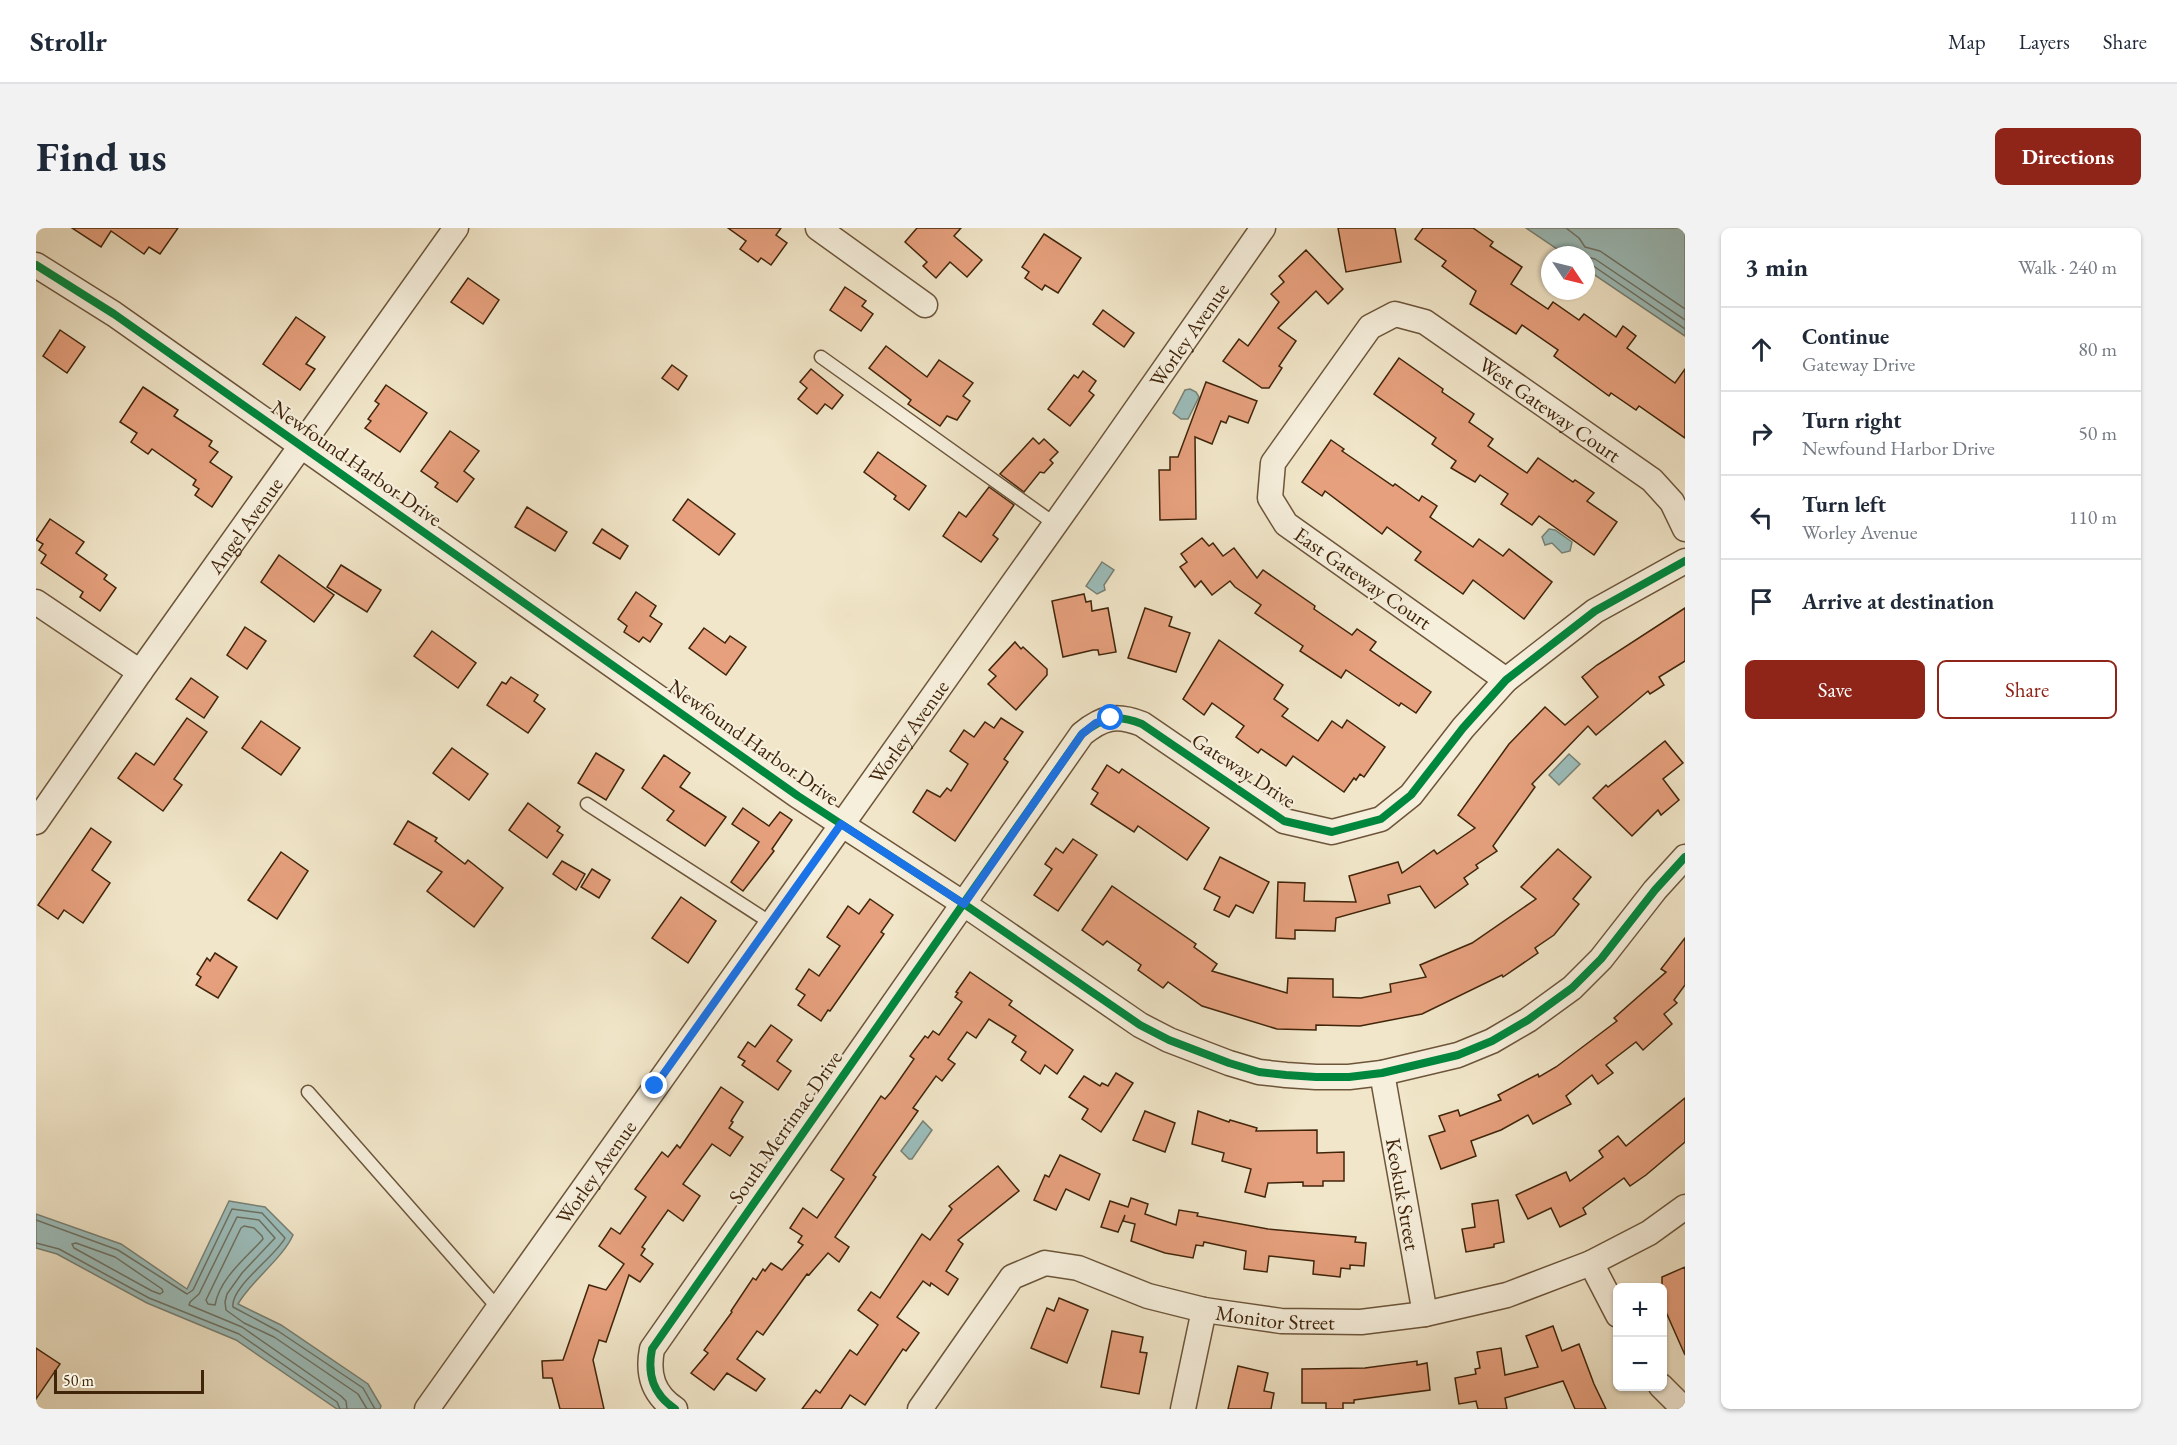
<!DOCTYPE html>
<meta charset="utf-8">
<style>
:root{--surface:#fff;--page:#f2f2f3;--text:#1f2937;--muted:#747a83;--line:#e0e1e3;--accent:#8f2418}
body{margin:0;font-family:"EB Garamond",serif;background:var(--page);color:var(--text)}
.controls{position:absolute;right:18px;bottom:18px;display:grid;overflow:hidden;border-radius:9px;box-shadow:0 2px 4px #0004}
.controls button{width:54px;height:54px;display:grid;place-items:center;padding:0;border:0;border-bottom:2px solid var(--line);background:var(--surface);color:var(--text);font:30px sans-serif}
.compass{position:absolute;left:1505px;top:18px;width:54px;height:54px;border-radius:50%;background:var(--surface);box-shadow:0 2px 4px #0004;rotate:125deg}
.scale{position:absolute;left:18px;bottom:15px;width:150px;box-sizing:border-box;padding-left:6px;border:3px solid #41250b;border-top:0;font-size:16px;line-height:21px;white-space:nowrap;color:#41250b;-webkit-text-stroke:4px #f6efdc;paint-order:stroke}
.stop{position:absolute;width:18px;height:18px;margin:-14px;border:4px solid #1a73e8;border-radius:50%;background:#fff}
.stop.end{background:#1a73e8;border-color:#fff;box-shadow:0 2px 6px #0008}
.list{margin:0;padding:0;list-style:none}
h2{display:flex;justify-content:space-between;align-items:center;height:78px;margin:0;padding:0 24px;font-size:26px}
h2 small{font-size:20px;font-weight:400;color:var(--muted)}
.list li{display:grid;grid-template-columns:39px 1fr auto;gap:18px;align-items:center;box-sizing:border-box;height:84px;padding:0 24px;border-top:2px solid var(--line)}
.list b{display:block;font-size:22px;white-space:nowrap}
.list p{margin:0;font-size:20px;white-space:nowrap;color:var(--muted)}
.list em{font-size:20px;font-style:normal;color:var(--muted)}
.actions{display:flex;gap:12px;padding:18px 24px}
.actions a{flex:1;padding:14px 0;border:2px solid var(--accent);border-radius:9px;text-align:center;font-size:21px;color:var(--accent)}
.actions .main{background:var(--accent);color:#fff}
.icon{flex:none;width:33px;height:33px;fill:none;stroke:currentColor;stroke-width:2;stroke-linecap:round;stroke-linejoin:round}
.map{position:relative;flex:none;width:1649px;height:1181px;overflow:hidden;border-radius:9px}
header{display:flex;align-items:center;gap:36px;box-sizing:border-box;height:84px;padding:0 30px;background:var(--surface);border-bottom:2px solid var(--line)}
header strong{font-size:28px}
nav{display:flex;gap:33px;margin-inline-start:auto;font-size:21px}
.intro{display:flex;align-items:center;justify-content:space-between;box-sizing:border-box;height:144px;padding:0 36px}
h1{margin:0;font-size:42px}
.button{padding:15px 27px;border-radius:9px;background:var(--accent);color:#fff;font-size:21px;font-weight:700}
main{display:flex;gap:36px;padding:0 36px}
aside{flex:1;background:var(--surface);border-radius:9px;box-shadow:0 2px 4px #0004}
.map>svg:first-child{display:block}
</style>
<header>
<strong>Strollr</strong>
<nav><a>Map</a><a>Layers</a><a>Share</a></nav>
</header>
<div class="intro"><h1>Find us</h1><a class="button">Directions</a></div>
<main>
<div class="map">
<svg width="1649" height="1181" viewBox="0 0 1649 1181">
<rect width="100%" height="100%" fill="#f1e6c9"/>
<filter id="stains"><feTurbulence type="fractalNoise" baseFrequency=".00333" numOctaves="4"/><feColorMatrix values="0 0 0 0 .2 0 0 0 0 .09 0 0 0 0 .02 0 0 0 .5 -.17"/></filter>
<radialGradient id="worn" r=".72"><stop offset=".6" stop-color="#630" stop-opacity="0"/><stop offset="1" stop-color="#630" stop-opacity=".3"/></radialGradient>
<g fill="#9cbebc" stroke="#788175" stroke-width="1.5">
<polygon points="1490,0 1649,0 1649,108 1550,41 1550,27 1530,27"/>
<polygon points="1154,161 1160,164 1163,169 1152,191 1145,191 1137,185 1149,162"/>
<polygon points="1513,301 1519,302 1536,314 1534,323 1526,325 1516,315 1509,317 1506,309"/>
<polygon points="1066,334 1078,342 1068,357 1069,362 1061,366 1050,358"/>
<polygon points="1533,526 1544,536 1523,557 1513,547"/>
<polygon points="887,893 896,902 876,931 873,931 865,923"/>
<path d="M193 973 229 979 257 1007C247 1030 216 1052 202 1076L245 1097 332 1156 345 1178 344 1181H301L200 1112 111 1075 21 1026 0 1020V986L85 1016 151 1061Z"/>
</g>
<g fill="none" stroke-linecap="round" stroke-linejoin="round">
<g stroke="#6e7264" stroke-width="1.5">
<polyline points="1530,0 1543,10 1549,19 1564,23 1649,81"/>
<polyline points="1550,29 1559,31 1649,92"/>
<polyline points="1550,36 1556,37 1649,101"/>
<path d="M0 992 82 1022 151 1066 157 1062 196 981 226 985 249 1010C240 1028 194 1059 197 1079L242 1103 327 1160 339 1181"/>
<path d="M208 998 218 1000 226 1008 227 1011C209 1031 184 1050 179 1077L172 1076 170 1072 205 1000Z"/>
<polyline points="0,1015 23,1021 113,1070 203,1106 301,1174 304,1181"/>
<polygon points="40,1015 79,1029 126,1061 127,1064 124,1066 116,1063 38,1020 36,1016"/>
<polyline points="311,1181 310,1173 305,1168 206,1099 153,1077 154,1074 163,1066 201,989 223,992 239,1010 206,1045 191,1066 189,1074 190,1082 208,1095 238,1109 322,1166 331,1181"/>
</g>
</g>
<g fill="#e6a07d" stroke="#41250b" stroke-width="1.5">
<polygon points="36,0 142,0 124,26 113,19 108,26 75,3 65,19"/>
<polygon points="692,0 745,0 740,7 751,15 735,37 725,30 722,34 704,21 710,13"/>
<polygon points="881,0 925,0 918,8 946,32 931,49 914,34 900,50 887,38 891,34 869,14"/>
<polygon points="1302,0 1359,0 1365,34 1310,44"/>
<polygon points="1387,0 1437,0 1457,14 1454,18 1486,39 1475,56 1512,81 1517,74 1543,92 1548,86 1580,109 1587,98 1600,108 1591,120 1639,155 1649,141 1649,210 1603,178 1600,182 1575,165 1573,168 1518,128 1522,122 1486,97 1480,106 1434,76 1440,63 1406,38 1410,33 1379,11"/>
<polygon points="1008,6 1045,30 1022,65 1009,57 1006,62 989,50 993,44 986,39"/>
<polygon points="1270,22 1307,61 1292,76 1280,63 1242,100 1260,113 1243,138 1246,140 1233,160 1226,160 1187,133 1203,111 1212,118 1243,74 1235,66 1248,54 1243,48"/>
<polygon points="432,50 463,72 447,96 415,74"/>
<polygon points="809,59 830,73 826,78 837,86 825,103 794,82"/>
<polygon points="1067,82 1098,105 1088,119 1057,96"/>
<polygon points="260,89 289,109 270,136 279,141 264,162 227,136"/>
<polygon points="24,102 49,119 31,145 7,128"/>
<polygon points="850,118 891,149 903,132 937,155 927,168 934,173 921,192 911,188 904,198 872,176 875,172 833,140"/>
<polygon points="1363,130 1407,161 1406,164 1438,186 1433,194 1457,211 1452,218 1491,245 1502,230 1537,254 1539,252 1558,265 1551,273 1581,294 1558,327 1503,288 1496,297 1465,276 1472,266 1444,247 1439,254 1415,240 1420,233 1396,216 1400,210 1338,166"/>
<polygon points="636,137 651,148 642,162 626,150"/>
<polygon points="775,141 807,167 796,181 789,176 781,186 762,171 771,160 764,154"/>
<polygon points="1047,143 1060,153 1053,163 1058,167 1034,198 1012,181 1038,147 1042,150"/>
<polygon points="1170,154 1221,173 1212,195 1193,188 1190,195 1185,193 1176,216 1159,209 1160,291 1124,292 1123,242 1134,242 1134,229 1142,229"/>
<polygon points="350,157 391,185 364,224 329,200 335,193 332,191 343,176 339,173"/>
<polygon points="107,159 142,182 138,188 176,213 173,218 182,224 174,234 196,249 176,279 159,267 163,261 157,257 160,252 116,221 112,226 95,214 101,205 84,194"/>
<polygon points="414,203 443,223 428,243 438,251 421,274 399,259 402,255 385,243"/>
<polygon points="997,210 1003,216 1008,211 1022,224 1014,232 1017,235 1008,245 1004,244 988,264 964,246"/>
<polygon points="1295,212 1308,221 1306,223 1357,258 1359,256 1383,273 1386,268 1401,278 1394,289 1437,319 1443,311 1467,328 1473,321 1516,354 1488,391 1437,352 1427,366 1379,332 1385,324 1351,299 1346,306 1289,263 1286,268 1266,254"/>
<polygon points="842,224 890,258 873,282 858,271 860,268 828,244"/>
<polygon points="953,259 978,277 957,307 962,311 945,334 907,308 923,284 930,289"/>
<polygon points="652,271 699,306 683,327 637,292"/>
<polygon points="491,279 531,304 519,323 479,299"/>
<polygon points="14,291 48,314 40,325 71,347 68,351 80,360 64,383 44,369 47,364 5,335 10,327 3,322 7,316 0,312"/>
<polygon points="566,301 592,318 584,331 557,315"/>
<polygon points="1166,310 1173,318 1177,315 1187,328 1198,320 1221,350 1227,342 1279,378 1278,381 1316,407 1321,401 1340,414 1334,422 1395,464 1380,485 1365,475 1363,478 1310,442 1305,450 1264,423 1267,418 1219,385 1225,377 1199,359 1194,353 1176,367 1165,353 1159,359 1144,339 1151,334 1145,326"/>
<polygon points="243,327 298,367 278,394 225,354"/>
<polygon points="305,337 345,362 331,384 291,359"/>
<polygon points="600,364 620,378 614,388 626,396 614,414 607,409 603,414 588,404 591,398 582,391"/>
<polygon points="1048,366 1050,374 1055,373 1056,383 1072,380 1080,424 1063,427 1062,422 1057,422 1027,429 1016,373"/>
<polygon points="1109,380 1136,389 1133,398 1154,405 1140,444 1092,430"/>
<polygon points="1649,380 1649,433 1623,449 1628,457 1614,466 1612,463 1560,507 1552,498 1496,556 1499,559 1457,618 1461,623 1440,637 1442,640 1428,650 1432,656 1399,680 1384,658 1352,667 1354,675 1300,690 1299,703 1259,702 1259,711 1240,710 1242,654 1269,655 1268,673 1320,674 1313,648 1362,634 1366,645 1398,622 1401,626 1439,600 1422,587 1473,516 1509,479 1529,497 1562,469 1546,449 1561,437"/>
<polygon points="209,399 230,413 211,441 191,427"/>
<polygon points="668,400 689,415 694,408 710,419 690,447 653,420"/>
<polygon points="396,403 440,435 422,460 378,428"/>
<polygon points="1183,412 1247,457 1238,471 1252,481 1246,488 1282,513 1296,493 1306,500 1311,492 1349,519 1328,549 1324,546 1320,552 1318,550 1308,564 1257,528 1250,538 1225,521 1222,525 1200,509 1208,498 1176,475 1168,487 1147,471"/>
<polygon points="979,414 985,421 987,419 1011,441 1011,447 980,482 952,456 960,448 953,442"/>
<polygon points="475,449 502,467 498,473 509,481 492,505 451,477 466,454 470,456"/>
<polygon points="155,450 182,469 168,490 140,471"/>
<polygon points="151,490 171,504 138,551 146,557 127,583 82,550 100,525 118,537"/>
<polygon points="965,490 987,504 968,531 972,534 919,613 877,584 891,562 904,569 911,560 915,563 932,536 914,523 928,502 938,509 949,494 958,500"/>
<polygon points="225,493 264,520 245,547 206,520"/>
<polygon points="1629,513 1647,535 1627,551 1643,572 1625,587 1622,582 1596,608 1557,570 1570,557 1572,559"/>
<polygon points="416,520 452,546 433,572 397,545"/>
<polygon points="560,525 588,542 570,572 542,555"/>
<polygon points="628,527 654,545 644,559 690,589 669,618 631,592 638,583 606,560"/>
<polygon points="1071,537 1083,545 1086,541 1173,600 1151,632 1102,598 1098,604 1055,576 1062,565 1056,561"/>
<polygon points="492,575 524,599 521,603 527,607 511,630 473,602"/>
<polygon points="707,580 733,598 744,584 756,592 736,621 738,623 707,663 695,654 723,614 696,596"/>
<polygon points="372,593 401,610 399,613 429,636 432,632 467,660 438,699 391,663 406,644 358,616"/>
<polygon points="55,600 75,614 56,642 74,655 47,695 28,682 22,691 2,677"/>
<polygon points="1037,611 1061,627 1022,683 998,667 1016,641 1009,636 1020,620 1027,625"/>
<polygon points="1522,621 1555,649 1537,671 1543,676 1518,707 1499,720 1502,725 1467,749 1466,747 1386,786 1324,798 1280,797 1280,802 1241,801 1166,778 1132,754 1127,760 1102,742 1105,737 1071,713 1067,717 1046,702 1076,658 1160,716 1158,719 1181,736 1176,743 1251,765 1252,750 1297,751 1297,769 1325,770 1355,764 1354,756 1390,749 1384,737 1436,715 1500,671 1485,659"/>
<polygon points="245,624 272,643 241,691 212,672"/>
<polygon points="1184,629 1233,654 1217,685 1200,677 1193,689 1178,682 1184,669 1168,661"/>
<polygon points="526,633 549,646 540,662 517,646"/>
<polygon points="556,641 574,652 563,670 545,659"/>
<polygon points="645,669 680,693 652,735 616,710"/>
<polygon points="834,671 857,687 845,704 848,706 794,783 792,782 785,793 762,777 769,767 760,761 773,741 783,748 804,718 791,709 812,678 823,686"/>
<polygon points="1649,710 1649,757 1638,772 1641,775 1628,786 1636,796 1607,822 1600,814 1570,837 1577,845 1562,856 1556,847 1530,868 1535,876 1497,896 1492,887 1465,902 1435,913 1440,928 1405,941 1393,908 1409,903 1403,888 1422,882 1424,888 1465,872 1462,867 1502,846 1503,849 1520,839 1581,793 1578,790 1630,744 1625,741"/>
<polygon points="179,725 201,739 182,770 160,757 165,749 161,746 171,730 174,733"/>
<polygon points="934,744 976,773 973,777 1037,822 1021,846 1009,837 1004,846 985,832 990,824 976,814 980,808 953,791 940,810 931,804 912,831 919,836 906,853 900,848 877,880 882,883 837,947 840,949 799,1009 813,1019 803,1034 792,1025 773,1047 771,1046 727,1107 721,1103 701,1131 729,1151 720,1163 691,1145 678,1162 655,1145 672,1125 668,1122 696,1084 695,1083 717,1050 720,1052 727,1041 729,1043 735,1035 746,1042 767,1017 762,1014 766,1008 754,1000 767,980 781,990 808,951 795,942 845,868 849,871 855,864 878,831 874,828 889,808 892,810 897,803 903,807 926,774 919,769 922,765 920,764"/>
<polygon points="735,797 756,812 741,833 755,843 742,862 706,837 709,833 702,829 712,814 719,819"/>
<polygon points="1080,845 1097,855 1065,904 1046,891 1052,881 1033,869 1048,848 1064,858 1066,855 1072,858"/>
<polygon points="685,859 707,874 695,893 697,894 693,900 707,909 694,928 676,916 647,956 664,968 647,993 632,982 606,1019 609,1021 605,1027 617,1036 604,1054 593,1047 570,1114 563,1112 557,1132 568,1181 524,1181 516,1150 507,1150 506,1133 527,1132 553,1057 570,1062 588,1036 563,1018 575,1000 584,1006 610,969 599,961 626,924 632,929 641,917 644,920"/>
<polygon points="1649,870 1649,914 1610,947 1594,958 1588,950 1547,980 1550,986 1524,999 1515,980 1492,991 1480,967 1530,944 1534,953 1567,929 1563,923 1582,908 1590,918"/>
<polygon points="1109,883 1139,895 1129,924 1097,912"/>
<polygon points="1162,883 1193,894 1194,892 1221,900 1220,903 1281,902 1281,925 1308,924 1308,953 1287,953 1287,958 1267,958 1267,954 1232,955 1229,969 1209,964 1215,941 1186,933 1188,925 1156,916"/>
<polygon points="1024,927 1064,946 1053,972 1030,961 1020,982 998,972 1009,947 1013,949"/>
<polygon points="962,938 983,963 922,1012 927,1016 910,1043 922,1051 912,1067 895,1055 894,1058 887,1053 861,1089 883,1105 870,1123 867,1121 829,1177 814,1167 805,1181 766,1181 780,1162 784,1165 814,1122 821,1127 842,1097 822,1082 835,1064 844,1070 886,1006 894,1012 916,981 913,978"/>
<polygon points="1095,970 1112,976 1109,986 1140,997 1143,982 1162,985 1161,988 1232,1001 1320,1009 1319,1014 1330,1015 1328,1038 1314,1037 1314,1041 1305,1040 1304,1049 1277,1046 1278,1033 1233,1028 1231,1044 1208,1041 1210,1023 1168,1014 1167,1018 1160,1017 1157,1030 1129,1025 1095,1013 1099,996 1087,993 1089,987 1082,1004 1065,999 1074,973 1092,979"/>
<polygon points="1462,972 1468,1014 1458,1016 1458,1019 1430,1024 1426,1001 1439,999 1436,976"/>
<polygon points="1649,1039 1649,1127 1626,1075 1626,1049"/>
<polygon points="1023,1070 1052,1082 1031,1135 995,1120 1011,1080 1018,1083"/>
<polygon points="1517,1098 1526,1123 1543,1116 1558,1156 1570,1181 1539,1181 1527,1153 1469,1170 1471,1181 1442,1181 1440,1173 1423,1176 1419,1150 1440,1146 1439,1141 1444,1140 1441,1124 1465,1120 1469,1147 1502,1139 1490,1108"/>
<polygon points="1076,1103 1107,1109 1104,1124 1111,1125 1103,1166 1065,1159"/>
<polygon points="0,1120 24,1136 0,1171"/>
<polygon points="1381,1133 1381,1137 1391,1135 1394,1162 1318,1172 1318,1175 1307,1175 1307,1181 1290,1181 1290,1175 1266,1175 1266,1141 1329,1140"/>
<polygon points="1202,1138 1232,1145 1228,1163 1238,1165 1235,1181 1192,1181"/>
</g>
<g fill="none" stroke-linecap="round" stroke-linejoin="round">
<defs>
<g id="service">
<polyline points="785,129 1019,296"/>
<polyline points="551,576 735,695"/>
<polyline points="272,864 462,1080"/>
</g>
<g id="minor">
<polyline points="782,0 889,77"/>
<polyline points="0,37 78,86 762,568 928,676 1104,797 1133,812 1193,835 1223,844 1250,847 1280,849 1313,849 1346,845 1422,827 1456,813 1492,792 1536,760 1565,731 1619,662 1649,629"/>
<polyline points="0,374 104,444"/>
<path id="s1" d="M1470 452 1250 296 1234 270 1237 235 1334 99 1359 86 1389 94 1616 252 1636 274 1649 301"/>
<path id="s2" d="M0 594 104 444 420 0"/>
<path id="s3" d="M1346 845 1389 1086"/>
<polyline points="1555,1035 1582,1087"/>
<polyline points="1625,1158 1648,1181"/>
<path id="s4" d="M391 1181 1069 226 1227 0"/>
<path d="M639 1181C617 1166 611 1147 616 1121L1046 506C1067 489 1080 486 1106 496L1248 593 1296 604 1345 591 1375 567 1427 500 1470 452 1559 383 1649 333"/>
<path id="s5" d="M884 1181 976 1049 1009 1035 1042 1040 1112 1068 1168 1082 1245 1093 1325 1094 1389 1086 1471 1067 1555 1035 1613 1005 1649 979"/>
<polyline points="1147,1181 1168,1082"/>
</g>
</defs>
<use href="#service" stroke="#6d553a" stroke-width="15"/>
<use href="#minor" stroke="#6d553a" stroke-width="27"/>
<use href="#service" stroke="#f6efdc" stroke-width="12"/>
<use href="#minor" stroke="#f6efdc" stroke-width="24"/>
<defs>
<g id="cycleway">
<polyline points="0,37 78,86 762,568 928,676 1104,797 1133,812 1193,835 1223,844 1250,847 1280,849 1313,849 1346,845 1422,827 1456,813 1492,792 1536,760 1565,731 1619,662 1649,629"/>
<path d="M639 1181C617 1166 611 1147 616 1121L1046 506C1067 489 1080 486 1106 496L1248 593 1296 604 1345 591 1375 567 1427 500 1470 452 1559 383 1649 333"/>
</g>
</defs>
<use href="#cycleway" stroke="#f6efdc" stroke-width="11"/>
<use href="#cycleway" stroke="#00873e" stroke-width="8"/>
</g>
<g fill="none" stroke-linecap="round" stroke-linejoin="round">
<polyline stroke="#1a73e8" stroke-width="8" points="619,858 805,596 928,676 1046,506 1060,495 1075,490"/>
</g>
<g text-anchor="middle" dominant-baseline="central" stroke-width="4.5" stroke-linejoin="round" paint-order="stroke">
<g font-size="21" fill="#41250b" stroke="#f6efdc">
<text stroke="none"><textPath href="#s4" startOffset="1317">Worley Avenue</textPath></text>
<text stroke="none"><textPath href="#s1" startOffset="714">West Gateway Court</textPath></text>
<text transform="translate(321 235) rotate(35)">Newfound Harbor Drive</text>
<text stroke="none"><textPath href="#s2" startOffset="363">Angel Avenue</textPath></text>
<text transform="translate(1327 350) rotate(35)">East Gateway Court</text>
<text stroke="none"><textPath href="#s4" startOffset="831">Worley Avenue</textPath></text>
<text transform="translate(718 514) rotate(35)">Newfound Harbor Drive</text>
<text transform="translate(1208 542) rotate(33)">Gateway Drive</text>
<text transform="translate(749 899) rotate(-55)">South Merrimac Drive</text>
<text stroke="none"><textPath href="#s4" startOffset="291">Worley Avenue</textPath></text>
<text stroke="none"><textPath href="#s3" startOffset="123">Keokuk Street</textPath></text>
<text stroke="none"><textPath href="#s5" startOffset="435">Monitor Street</textPath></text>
</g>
</g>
<rect width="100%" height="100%" filter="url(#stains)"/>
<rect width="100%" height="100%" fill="url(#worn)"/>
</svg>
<div class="controls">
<button>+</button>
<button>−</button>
</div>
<svg class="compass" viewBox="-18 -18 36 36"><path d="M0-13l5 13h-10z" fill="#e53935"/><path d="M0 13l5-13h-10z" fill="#747a83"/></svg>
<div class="scale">50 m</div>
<div class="stop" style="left:1075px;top:490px"></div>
<div class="stop end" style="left:619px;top:858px"></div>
</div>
<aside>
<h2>3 min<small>Walk · 240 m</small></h2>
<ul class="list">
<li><svg class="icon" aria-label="ahead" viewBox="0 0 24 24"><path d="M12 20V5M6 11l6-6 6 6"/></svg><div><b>Continue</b><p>Gateway Drive</p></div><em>80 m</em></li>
<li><svg class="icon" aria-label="right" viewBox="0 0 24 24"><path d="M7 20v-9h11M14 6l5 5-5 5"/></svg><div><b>Turn right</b><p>Newfound Harbor Drive</p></div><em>50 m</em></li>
<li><svg class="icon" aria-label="left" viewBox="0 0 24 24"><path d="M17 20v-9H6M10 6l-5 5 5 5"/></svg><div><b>Turn left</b><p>Worley Avenue</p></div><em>110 m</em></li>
<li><svg class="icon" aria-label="arrive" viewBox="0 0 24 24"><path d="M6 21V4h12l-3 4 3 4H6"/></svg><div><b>Arrive at destination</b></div></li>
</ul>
<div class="actions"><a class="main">Save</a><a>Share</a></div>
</aside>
</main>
